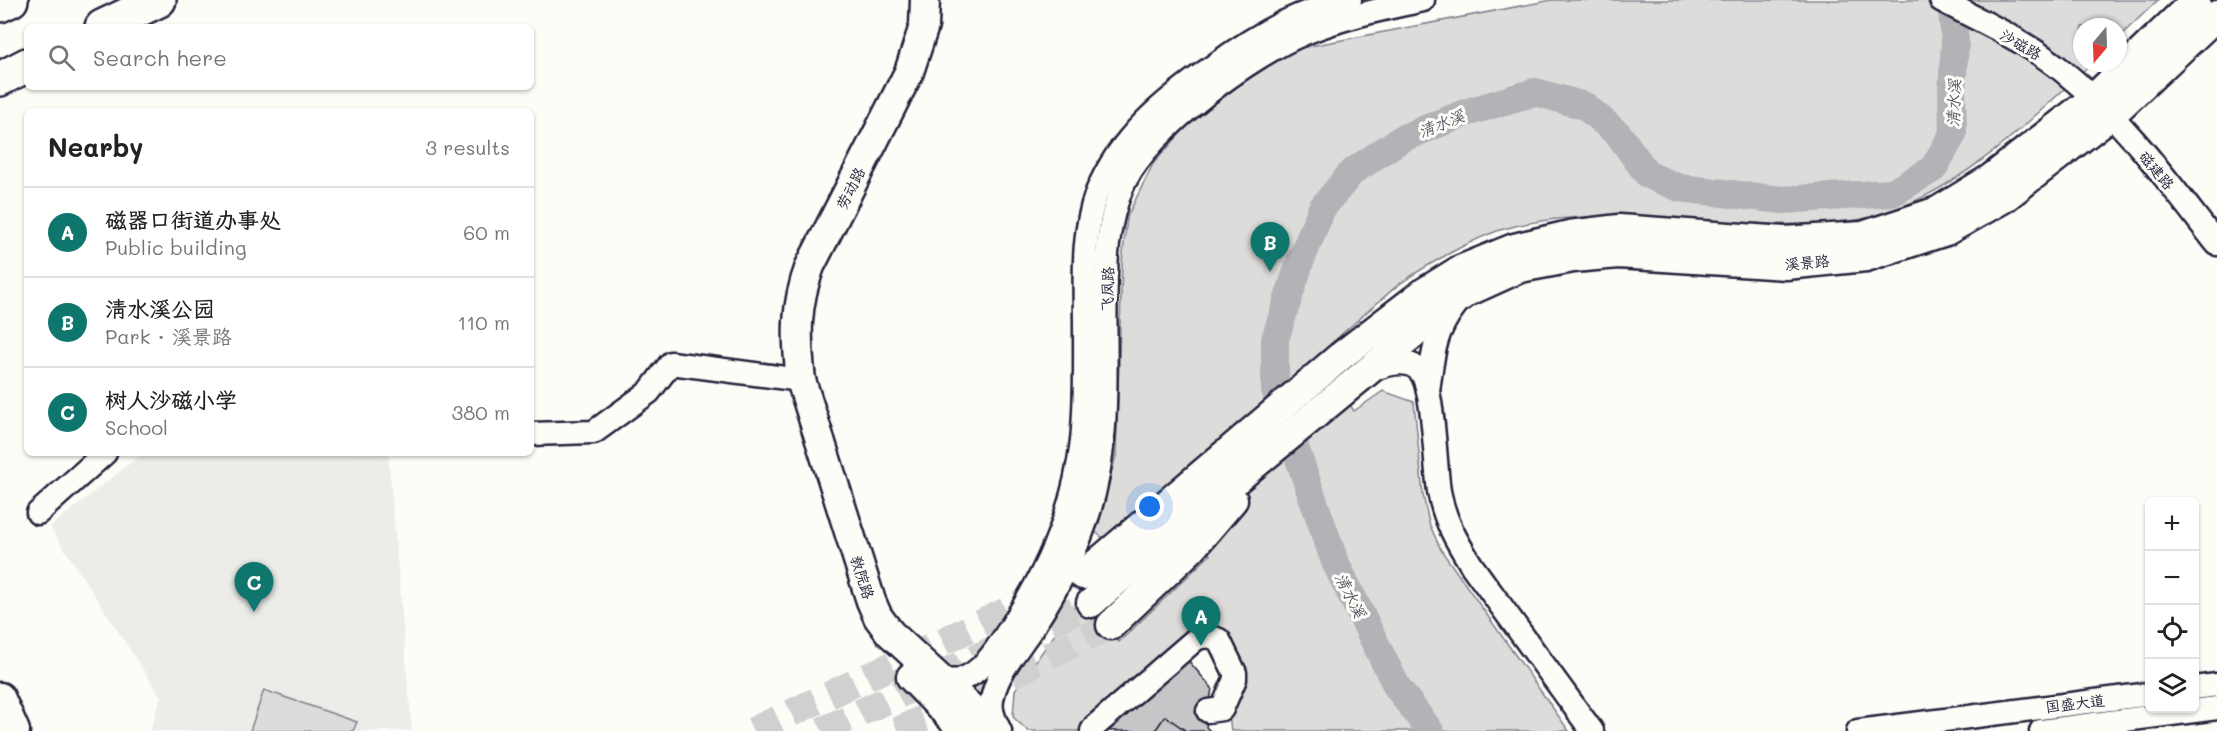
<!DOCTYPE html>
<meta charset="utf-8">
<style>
:root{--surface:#fff;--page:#f2f2f2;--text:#222;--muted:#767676;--line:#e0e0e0;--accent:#0f766e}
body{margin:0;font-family:Mali,"LXGW WenKai TC",sans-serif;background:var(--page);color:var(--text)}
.controls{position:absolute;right:18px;bottom:18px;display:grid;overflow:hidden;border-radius:9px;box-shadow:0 2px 4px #0004}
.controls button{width:54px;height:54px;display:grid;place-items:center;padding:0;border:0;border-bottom:2px solid var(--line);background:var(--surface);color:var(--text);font:30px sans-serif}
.compass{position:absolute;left:2073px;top:18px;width:54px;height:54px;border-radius:50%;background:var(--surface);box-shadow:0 2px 4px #0004;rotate:199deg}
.you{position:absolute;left:1150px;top:507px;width:21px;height:21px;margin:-15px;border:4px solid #fff;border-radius:50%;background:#1a73e8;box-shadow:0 0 0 9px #1a73e833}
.badge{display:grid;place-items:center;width:39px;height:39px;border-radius:50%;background:var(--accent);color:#fff;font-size:20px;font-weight:700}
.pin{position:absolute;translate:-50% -50px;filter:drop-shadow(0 2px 3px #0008)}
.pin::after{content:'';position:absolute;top:32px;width:21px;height:18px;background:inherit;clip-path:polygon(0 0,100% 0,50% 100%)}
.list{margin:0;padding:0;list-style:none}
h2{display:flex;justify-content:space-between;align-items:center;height:78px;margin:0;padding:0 24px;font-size:26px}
h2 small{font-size:20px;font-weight:400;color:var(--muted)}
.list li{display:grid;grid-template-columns:39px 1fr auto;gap:18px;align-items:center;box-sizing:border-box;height:90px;padding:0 24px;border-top:2px solid var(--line)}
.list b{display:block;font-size:22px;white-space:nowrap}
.list p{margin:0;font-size:20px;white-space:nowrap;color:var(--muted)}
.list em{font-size:20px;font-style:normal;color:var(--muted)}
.icon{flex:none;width:33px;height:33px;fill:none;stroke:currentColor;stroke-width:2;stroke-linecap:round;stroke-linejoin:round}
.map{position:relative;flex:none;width:2217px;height:731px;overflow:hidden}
.search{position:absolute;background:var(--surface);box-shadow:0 2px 4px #0004;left:24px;top:24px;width:510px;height:66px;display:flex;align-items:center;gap:15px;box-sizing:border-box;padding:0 21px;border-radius:9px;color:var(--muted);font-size:22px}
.panel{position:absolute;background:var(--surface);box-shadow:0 2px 4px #0004;left:24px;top:108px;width:510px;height:348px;border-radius:9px}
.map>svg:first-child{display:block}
</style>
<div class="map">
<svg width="2217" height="731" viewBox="0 0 2217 731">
<rect width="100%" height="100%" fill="#fdfcf7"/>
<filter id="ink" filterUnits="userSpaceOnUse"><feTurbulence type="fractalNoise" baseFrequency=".0167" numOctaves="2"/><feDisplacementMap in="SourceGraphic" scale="12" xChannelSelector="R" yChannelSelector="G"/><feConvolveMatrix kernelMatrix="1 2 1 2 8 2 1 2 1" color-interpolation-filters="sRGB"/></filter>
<g filter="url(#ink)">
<polygon fill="#ecece9" points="143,453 388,453 412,731 150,731 161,697 50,527"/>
<g fill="#dddcdb" stroke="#807f8b" stroke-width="1.5">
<path d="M1552 0H2158L2118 38V27H2082V63H2092C2033 118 1973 179 1897 209 1848 229 1778 225 1726 222 1651 218 1573 208 1500 230 1473 239 1428 264 1404 281 1394 287 1385 297 1376 304 1357 321 1337 338 1318 355L1354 411 1383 391 1414 402 1423 495 1429 523 1441 550 1569 731H1231L1229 715 1243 676 1210 615 1078 731H1028L1013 717 1015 690 1078 602 1119 642 1210 555 1159 491 1103 538 1095 532 1116 456 1122 262 1127 217 1153 164 1188 125 1237 84 1300 48Z"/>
<polygon points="264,690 357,722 353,731 250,731"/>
</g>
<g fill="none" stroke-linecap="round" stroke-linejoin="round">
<polyline stroke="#b2b2b7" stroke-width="28" points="1430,731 1397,687 1335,562 1275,390 1275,339 1300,262 1322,208 1352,172 1401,139 1465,113 1535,92 1585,106 1619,135 1648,175 1680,188 1782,200 1892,193 1933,169 1953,134 1952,91 1955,42 1951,0"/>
</g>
<g fill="#c6c6c8" stroke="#22223b" stroke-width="1.5">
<polygon points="1186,658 1212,688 1206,727 1210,731 1186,731 1165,716 1155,731 1104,731"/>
<polygon points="1165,716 1186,731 1155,731"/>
</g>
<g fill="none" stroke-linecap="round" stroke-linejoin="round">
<g stroke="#d1d0d1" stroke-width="28" stroke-dasharray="28 14" stroke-linecap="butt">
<polyline points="753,731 1043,594"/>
<polyline points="822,731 1091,603"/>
<polyline points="898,731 1111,625"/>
</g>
<defs>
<g id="minor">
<path d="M1941 0C1982 22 2028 42 2064 72 2124 120 2170 184 2217 244"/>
<path d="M1372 370C1387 364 1411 356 1422 374 1434 394 1435 465 1439 491 1444 520 1457 542 1472 566L1592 731"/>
<path d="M1428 391C1433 357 1433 334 1455 306"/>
<polyline points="531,434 594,432 649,392 671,363 801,380"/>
<polyline points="38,513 105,453"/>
<path d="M941 680C947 680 954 681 959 680 984 673 999 645 1012 625 1048 570 1075 506 1082 440 1086 403 1085 365 1085 327 1085 282 1081 235 1097 192 1119 137 1165 100 1212 67 1239 47 1267 29 1298 16 1314 9 1332 4 1350 0"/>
<polyline points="2194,688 2217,685"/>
<path d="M1000 731C994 719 989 708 993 695 999 669 1022 645 1036 622 1056 591 1074 556 1086 521 1116 434 1101 344 1107 254 1109 229 1114 204 1125 181 1152 128 1251 55 1305 33 1343 17 1384 9 1423 0"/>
<polyline points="1092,731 1095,726 1197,638 1209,636 1219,640 1235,673 1235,679 1222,709 1208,711"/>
<polyline points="1858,731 2150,694"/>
<polyline points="2041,731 2217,708"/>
</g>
<g id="major">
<path d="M925 0 924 26 909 72 810 266C795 306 796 338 801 380L871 601 878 617 890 633 996 731"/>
<polyline points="1083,575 1341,356 1423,293 1460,270 1514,248 1569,235 1619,229 1784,241 1863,236 1938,211 1990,179 2094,98 2196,0"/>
<polyline points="1091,603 1179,527 1437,314 1467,292 1520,268 1573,258 1618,254 1786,265 1866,257 1946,231 2004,198 2111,115 2217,15"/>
<polyline points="1111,625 1192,548 1233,500"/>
<polyline points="911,677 964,731"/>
<polyline points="0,697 15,731"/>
</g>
<g id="highway">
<polyline points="0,5 11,0"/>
<polyline points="102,27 159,0"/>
<polyline points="0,79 27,65"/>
</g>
</defs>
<use href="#minor" stroke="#22223b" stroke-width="27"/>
<use href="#major" stroke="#22223b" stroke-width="33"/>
<use href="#highway" stroke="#22223b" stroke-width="38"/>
<use href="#minor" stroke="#fdfcf7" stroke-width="22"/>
<use href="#major" stroke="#fdfcf7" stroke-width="28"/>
<use href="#highway" stroke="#fdfcf7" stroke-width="33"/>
</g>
</g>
<g text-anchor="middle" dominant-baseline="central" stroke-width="6" stroke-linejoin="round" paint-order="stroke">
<g font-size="15" fill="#22223b" stroke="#fdfcf7">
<text transform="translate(2021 44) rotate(30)">沙磁路</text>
<text transform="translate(2157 170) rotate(50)">磁建路</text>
<text transform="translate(850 188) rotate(-63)">劳动路</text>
<text transform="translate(1807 262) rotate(-5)">溪景路</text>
<text transform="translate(1107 289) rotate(-89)">飞凤路</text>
<text transform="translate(863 577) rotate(72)">教院路</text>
<text transform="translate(2075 703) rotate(-7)">国盛大道</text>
</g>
<g font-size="16" font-style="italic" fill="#545466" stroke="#fdfcf7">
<text transform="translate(1953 103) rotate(-88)">清水溪</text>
<text transform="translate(1441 123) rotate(-22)">清水溪</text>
<text transform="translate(1351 595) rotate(63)">清水溪</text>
</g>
</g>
</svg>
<div class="controls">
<button>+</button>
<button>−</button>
<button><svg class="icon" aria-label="locate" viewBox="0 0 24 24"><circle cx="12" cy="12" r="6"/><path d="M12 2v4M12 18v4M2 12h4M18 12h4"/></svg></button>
<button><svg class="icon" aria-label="layers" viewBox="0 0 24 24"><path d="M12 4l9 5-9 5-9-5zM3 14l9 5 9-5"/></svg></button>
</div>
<svg class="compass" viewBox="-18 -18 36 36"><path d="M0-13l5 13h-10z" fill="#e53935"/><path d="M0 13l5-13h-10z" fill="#767676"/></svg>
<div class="you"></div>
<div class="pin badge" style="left:1201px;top:646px">A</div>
<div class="pin badge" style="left:1270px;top:272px">B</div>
<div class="pin badge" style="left:254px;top:612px">C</div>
<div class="search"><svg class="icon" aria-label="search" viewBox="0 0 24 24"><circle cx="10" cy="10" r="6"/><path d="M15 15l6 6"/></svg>Search here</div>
<section class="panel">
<h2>Nearby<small>3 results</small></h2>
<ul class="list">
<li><span class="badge">A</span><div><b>磁器口街道办事处</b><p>Public building</p></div><em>60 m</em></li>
<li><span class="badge">B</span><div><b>清水溪公园</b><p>Park · 溪景路</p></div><em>110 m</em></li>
<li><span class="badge">C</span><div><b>树人沙磁小学</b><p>School</p></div><em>380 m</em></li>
</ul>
</section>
</div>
